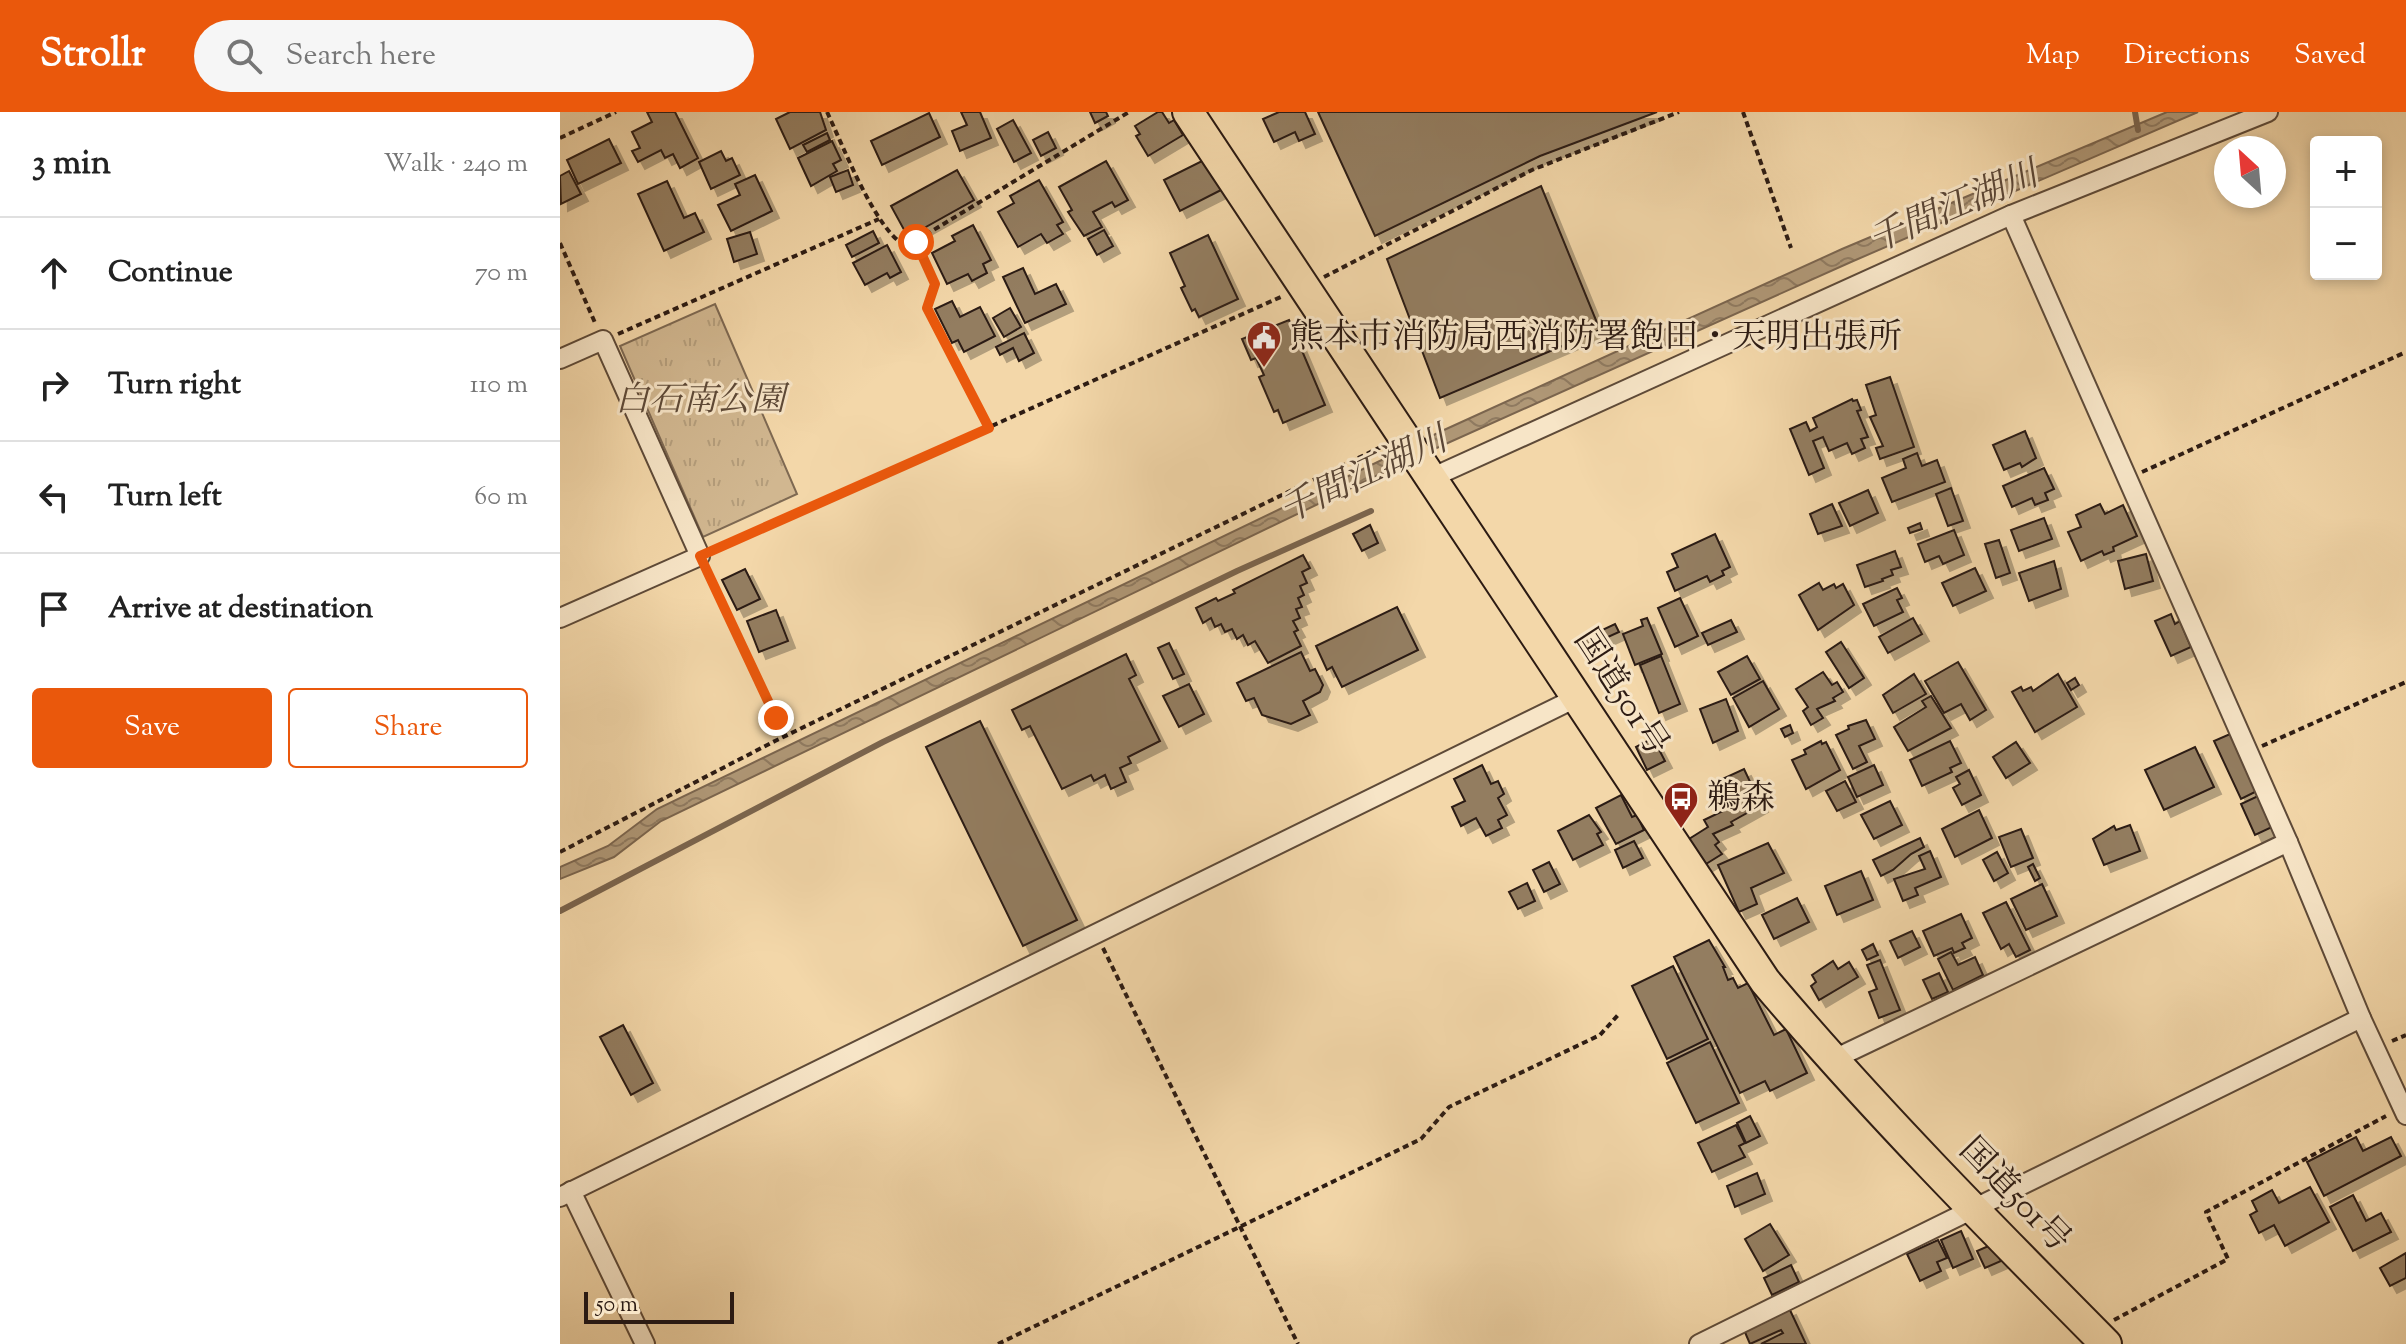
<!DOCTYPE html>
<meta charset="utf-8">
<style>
:root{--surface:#fff;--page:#f6f6f6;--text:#222;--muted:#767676;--line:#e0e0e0;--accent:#ea580c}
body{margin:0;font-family:"Sorts Mill Goudy","Noto Serif JP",serif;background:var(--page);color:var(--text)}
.controls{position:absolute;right:24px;top:24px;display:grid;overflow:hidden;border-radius:8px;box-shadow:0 4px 12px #0003}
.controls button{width:72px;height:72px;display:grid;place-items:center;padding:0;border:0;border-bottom:2px solid var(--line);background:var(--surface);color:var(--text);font:40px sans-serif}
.compass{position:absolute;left:1654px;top:24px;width:72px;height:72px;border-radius:50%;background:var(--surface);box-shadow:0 4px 12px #0003;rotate:334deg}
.scale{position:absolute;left:24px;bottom:20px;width:150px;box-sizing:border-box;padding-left:8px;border:4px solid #2c1b13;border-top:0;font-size:22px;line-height:28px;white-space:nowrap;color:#2c1b13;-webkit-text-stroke:6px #f7e5c7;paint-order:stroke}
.stop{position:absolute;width:24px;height:24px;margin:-18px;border:6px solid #ea580c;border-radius:50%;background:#fff}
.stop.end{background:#ea580c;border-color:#fff;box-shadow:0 2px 8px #0008}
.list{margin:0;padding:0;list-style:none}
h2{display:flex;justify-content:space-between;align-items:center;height:104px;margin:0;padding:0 32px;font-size:34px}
h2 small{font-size:26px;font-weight:400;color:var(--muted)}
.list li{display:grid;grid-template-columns:52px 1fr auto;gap:24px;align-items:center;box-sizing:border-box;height:112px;padding:0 32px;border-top:2px solid var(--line)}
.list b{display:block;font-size:30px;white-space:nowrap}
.list em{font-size:26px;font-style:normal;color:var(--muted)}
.actions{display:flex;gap:16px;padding:24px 32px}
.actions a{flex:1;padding:18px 0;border:2px solid var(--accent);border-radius:8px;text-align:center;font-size:28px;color:var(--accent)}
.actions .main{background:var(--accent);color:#fff}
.icon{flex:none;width:44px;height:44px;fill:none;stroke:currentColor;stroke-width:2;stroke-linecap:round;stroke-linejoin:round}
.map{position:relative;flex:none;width:1846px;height:1232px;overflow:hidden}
header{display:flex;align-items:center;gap:48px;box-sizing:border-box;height:112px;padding:0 40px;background:var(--accent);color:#fff}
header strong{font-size:38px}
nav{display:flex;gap:44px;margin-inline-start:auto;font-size:28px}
.search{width:560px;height:72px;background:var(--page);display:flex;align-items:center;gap:20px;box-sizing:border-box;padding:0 28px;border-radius:44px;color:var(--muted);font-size:30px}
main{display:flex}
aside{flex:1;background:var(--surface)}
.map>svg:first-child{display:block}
</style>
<header>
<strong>Strollr</strong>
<div class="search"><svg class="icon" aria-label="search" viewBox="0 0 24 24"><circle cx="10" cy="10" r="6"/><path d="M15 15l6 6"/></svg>Search here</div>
<nav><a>Map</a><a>Directions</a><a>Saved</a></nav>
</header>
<main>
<aside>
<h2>3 min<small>Walk · 240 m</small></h2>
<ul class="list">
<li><svg class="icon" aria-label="ahead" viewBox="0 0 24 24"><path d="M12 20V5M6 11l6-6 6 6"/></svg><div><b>Continue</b></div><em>70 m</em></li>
<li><svg class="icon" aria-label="right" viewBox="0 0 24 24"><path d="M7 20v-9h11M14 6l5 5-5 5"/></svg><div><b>Turn right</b></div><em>110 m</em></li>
<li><svg class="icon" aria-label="left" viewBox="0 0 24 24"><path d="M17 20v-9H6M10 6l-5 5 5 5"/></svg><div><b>Turn left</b></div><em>60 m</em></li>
<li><svg class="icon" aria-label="arrive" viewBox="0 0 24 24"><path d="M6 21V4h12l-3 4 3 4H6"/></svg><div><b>Arrive at destination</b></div></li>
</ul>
<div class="actions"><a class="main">Save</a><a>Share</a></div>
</aside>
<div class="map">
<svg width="1846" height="1232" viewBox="0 0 1846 1232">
<defs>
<pattern id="park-tufts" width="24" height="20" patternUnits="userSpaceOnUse" patternTransform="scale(2)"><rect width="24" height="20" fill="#d1b790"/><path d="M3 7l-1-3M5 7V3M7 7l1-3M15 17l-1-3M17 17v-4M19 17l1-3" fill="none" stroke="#b49d7b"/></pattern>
<pattern id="water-waves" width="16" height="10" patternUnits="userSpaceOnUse" patternTransform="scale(2)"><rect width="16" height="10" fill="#af9776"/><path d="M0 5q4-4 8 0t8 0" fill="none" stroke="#8f7a60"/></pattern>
<filter id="shadow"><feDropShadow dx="7" dy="7" stdDeviation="0" flood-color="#0004"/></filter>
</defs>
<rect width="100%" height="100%" fill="#f3d7a9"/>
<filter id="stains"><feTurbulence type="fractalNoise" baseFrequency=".0025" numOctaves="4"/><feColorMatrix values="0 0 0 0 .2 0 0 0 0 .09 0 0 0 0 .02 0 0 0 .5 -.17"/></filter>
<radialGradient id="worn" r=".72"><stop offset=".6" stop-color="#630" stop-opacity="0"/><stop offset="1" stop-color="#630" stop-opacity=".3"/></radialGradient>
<polygon fill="url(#park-tufts)" stroke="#7e6952" stroke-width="2" points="155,192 237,382 143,425 60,234"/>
<polygon fill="url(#water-waves)" stroke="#7b654e" stroke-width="2" points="1607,0 1638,0 1291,150 841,352 101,709 54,745 0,767 0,755 48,734 97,697 884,318 1282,137"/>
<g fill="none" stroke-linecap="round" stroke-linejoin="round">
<g stroke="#7b654e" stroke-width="6">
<polyline points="1575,0 1578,18"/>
<polyline points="0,799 323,630 677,459 811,399"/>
</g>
</g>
<g fill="#937d61" stroke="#2c1b13" stroke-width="2" filter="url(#shadow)">
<polygon points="87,0 115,0 138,46 120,56 113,42 105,46 101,38 78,50 72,39 80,36 72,20 92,10"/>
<polygon points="230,0 260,0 266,18 230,37 216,7"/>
<polygon points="401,0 420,0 431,26 400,39 392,19 407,13"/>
<polygon points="530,0 546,0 548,4 535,11"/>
<polygon points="598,0 602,0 609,11 614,8 623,23 588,44 576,24 580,22 575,14"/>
<polygon points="719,0 745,0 755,22 739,29 735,20 714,30 703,7"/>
<polygon points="758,0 1097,0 980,44 815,124"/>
<polygon points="369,1 380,25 322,53 311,29"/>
<polygon points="453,8 471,41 454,50 437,17"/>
<polygon points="488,20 496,36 481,44 473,28"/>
<polygon points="267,21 270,28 247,40 243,33"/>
<polygon points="49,27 61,51 18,72 7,48"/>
<polygon points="272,29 281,48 273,52 277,59 251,74 238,46"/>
<polygon points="161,39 166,49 172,46 180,63 151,77 139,50"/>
<polygon points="644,48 663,77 620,99 604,68"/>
<polygon points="546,49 568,88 555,95 552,90 533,100 542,115 524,124 508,100 512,98 499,75"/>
<polygon points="288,58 293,73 276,80 270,65"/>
<polygon points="397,58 414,88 348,125 331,94"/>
<polygon points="9,59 21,82 1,92 0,64"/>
<polygon points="195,63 212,99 171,119 158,93 180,83 175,72"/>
<polygon points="479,68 503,110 497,113 503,122 487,131 481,122 458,135 438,100 454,91 450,84"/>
<polygon points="107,69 124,106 135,101 144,120 104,139 78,82"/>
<polygon points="981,74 1040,218 880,286 827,147"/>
<polygon points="413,113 431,148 423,152 427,161 412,169 408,162 387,172 372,141 395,129 392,124"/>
<polygon points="544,118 553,134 537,143 528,127"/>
<polygon points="313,119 319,131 292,145 286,133"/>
<polygon points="190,120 197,142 174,150 167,127"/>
<polygon points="648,123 678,187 639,205 635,197 632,199 621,176 625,174 610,141"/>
<polygon points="327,133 341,160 330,166 327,161 305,173 293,151"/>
<polygon points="463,156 475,182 496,172 506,192 465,211 443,165"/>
<polygon points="392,189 400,205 420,195 435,224 404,240 398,228 392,231 375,197"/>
<polygon points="450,196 461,215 444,225 433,206"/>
<polygon points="729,208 765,293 723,311 718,298 714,300 699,265 704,263 696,246 691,248 682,227"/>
<polygon points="464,221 474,241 459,249 453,236 440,243 436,235"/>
<polygon points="1330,265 1354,335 1320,347 1316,336 1323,334 1310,305 1316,303 1306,273"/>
<polygon points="1292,287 1293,289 1297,288 1301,298 1297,299 1308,325 1301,327 1305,336 1292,342 1287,331 1269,339 1263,325 1253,329 1264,356 1249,363 1230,317 1246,310 1250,319 1257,315 1253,306"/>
<polygon points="1465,319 1476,346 1462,355 1460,351 1444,358 1433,333"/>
<polygon points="1357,341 1362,354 1377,348 1385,370 1332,390 1322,366 1346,356 1343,347"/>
<polygon points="1484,356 1494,377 1485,381 1488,388 1475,393 1472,386 1452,395 1443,374"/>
<polygon points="1391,376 1403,409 1388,414 1376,382"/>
<polygon points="1308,378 1318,401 1290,414 1279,391"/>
<polygon points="1272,392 1282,414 1258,422 1250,402"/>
<polygon points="1540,392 1545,402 1563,393 1577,424 1553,435 1554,439 1544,443 1542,439 1521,449 1508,420 1521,415 1516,403"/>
<polygon points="1484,406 1492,427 1459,439 1451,418"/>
<polygon points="1360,411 1362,417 1350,421 1348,416"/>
<polygon points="810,413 818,431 802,439 793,422"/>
<polygon points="1394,418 1404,443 1383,452 1379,444 1365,450 1358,432"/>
<polygon points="1155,422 1170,455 1162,459 1164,463 1150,470 1147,464 1115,479 1107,460 1118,455 1112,442"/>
<polygon points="1439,428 1450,461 1436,466 1425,432"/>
<polygon points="1335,439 1341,455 1331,458 1333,463 1322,467 1323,469 1305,475 1297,453"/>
<polygon points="1586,442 1593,469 1565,477 1558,449"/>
<polygon points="743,443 750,456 742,460 747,471 740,474 744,483 738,486 742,495 736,497 740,506 733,509 738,518 734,520 741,534 708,551 695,529 688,533 683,523 677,527 672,517 665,520 661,512 655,515 651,506 643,511 636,496 656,486 658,489 675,481 673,478"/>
<polygon points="1494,449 1501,477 1469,489 1459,461"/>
<polygon points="1415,456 1426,479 1393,494 1382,471"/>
<polygon points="185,457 200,487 177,498 162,468"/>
<polygon points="1259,471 1263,478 1274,472 1276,476 1283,472 1294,493 1258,518 1239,483"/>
<polygon points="1337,476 1342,486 1337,488 1343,500 1314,514 1303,492"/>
<polygon points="1120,486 1138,524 1115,535 1098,496"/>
<polygon points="837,495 858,538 782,575 772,555 767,558 756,534"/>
<polygon points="216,498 228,529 199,540 187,509"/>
<polygon points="1611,502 1615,512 1620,509 1631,535 1611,544 1595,509"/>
<polygon points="1087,506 1102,542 1075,553 1063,522 1083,514 1081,508"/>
<polygon points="1353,506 1362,522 1328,541 1319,525"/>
<polygon points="1171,508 1177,520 1148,533 1142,521"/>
<polygon points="1055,512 1059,520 1026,535 1023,527"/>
<polygon points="1281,530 1304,566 1289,576 1266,540"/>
<polygon points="609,531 624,562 613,567 598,536"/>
<polygon points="741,540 750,559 755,557 763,573 760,580 743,589 750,603 731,612 702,603 694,586 686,589 677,571"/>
<polygon points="566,542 576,563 569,567 600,629 568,645 571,651 560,656 566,670 551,677 545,663 534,669 531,663 502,677 470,614 462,618 452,598"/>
<polygon points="1101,544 1120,592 1099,601 1080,553"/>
<polygon points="1187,544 1200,567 1171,583 1158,560"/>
<polygon points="1398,550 1426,598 1410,608 1401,592 1384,601 1365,569"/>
<polygon points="1263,560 1272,573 1277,570 1283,580 1273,586 1275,589 1257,597 1263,606 1251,613 1243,599 1248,595 1236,577"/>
<polygon points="1354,562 1366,582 1333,601 1323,583"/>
<polygon points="1498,562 1517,595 1475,620 1452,580 1461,575 1463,579 1471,575 1473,579"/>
<polygon points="1515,566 1519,573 1511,578 1507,571"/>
<polygon points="1203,569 1219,597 1189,615 1173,586"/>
<polygon points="629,572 644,602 619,615 603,584"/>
<polygon points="1371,584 1391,616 1348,639 1334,615 1366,595 1362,589"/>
<polygon points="1166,587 1178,619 1153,631 1140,597"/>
<polygon points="1306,608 1315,627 1299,634 1307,650 1293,657 1276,623 1289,617 1288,614"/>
<polygon points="420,609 517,808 463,834 366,635"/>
<polygon points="1230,613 1233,621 1225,625 1221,617"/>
<polygon points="1670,622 1697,679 1681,687 1654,629"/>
<polygon points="1093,626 1105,649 1087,658 1076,635"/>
<polygon points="1261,629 1262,632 1266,630 1280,658 1246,677 1232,648 1246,642 1244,638"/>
<polygon points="1390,629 1401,651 1390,656 1392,660 1362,674 1350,648"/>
<polygon points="1456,630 1470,651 1446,666 1433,645"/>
<polygon points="1635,635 1654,675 1604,698 1585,658"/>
<polygon points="922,653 931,672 938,669 944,682 938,686 947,703 938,708 942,716 926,724 916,706 901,714 892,695 905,689 894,667"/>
<polygon points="1314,653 1323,673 1297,685 1288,665"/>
<polygon points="1184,657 1201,693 1171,710 1173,713 1153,722 1159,730 1155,733 1162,742 1146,752 1129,727 1148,715 1144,708 1169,696 1156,670"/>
<polygon points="1409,658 1421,683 1402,693 1393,676 1400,672 1396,665"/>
<polygon points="1285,669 1296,690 1277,699 1266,679"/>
<polygon points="1061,683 1072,705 1077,703 1084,718 1056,732 1036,696"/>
<polygon points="1698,684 1712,715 1695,723 1681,692"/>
<polygon points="1330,689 1342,713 1314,727 1301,703"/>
<polygon points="1419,698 1432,726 1395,745 1382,717"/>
<polygon points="1029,703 1041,720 1037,722 1043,733 1013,748 998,719"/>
<polygon points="1570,713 1580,739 1544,753 1533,727 1554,714 1556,718"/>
<polygon points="1461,717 1473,746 1451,755 1439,725"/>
<polygon points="1360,726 1364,735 1351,742 1333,758 1321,764 1313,748"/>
<polygon points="1074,729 1083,746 1063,756 1055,738"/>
<polygon points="1208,731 1224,761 1191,776 1197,792 1179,800 1158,753"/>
<polygon points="1370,739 1381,765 1355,776 1358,783 1343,789 1334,767 1365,757 1359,744"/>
<polygon points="1437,740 1448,761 1434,769 1423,748"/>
<polygon points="989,750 1000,772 984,780 973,758"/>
<polygon points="1473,752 1480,766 1475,769 1468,755"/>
<polygon points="1301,759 1313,788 1277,803 1265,774"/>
<polygon points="967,771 975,789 958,797 949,780"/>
<polygon points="1482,772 1497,804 1466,818 1451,787"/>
<polygon points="1237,786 1249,810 1214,827 1202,803"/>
<polygon points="1446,790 1470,838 1456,845 1449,832 1441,837 1423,801"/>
<polygon points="1401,802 1412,826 1402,831 1405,836 1394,841 1392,836 1374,844 1363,819"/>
<polygon points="1352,819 1360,835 1338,846 1330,829"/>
<polygon points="1149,828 1165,855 1163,855 1168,868 1173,866 1178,876 1188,871 1214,923 1226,917 1247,961 1210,979 1205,969 1180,981 1114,845"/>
<polygon points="1313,832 1318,843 1307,848 1302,838"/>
<polygon points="1391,840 1398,853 1415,845 1423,863 1393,878 1378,847"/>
<polygon points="1320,848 1340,898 1319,906 1309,880 1317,877 1307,853"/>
<polygon points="1273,849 1278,857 1289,850 1298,865 1259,888 1251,874 1256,870 1252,863"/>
<polygon points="1113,854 1148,927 1107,947 1072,874"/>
<polygon points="1379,861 1388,880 1372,887 1363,868"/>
<polygon points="63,913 93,971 71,983 40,925"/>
<polygon points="1150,930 1179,991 1136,1011 1107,951"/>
<polygon points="1190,1004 1200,1024 1186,1031 1177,1011"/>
<polygon points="1176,1013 1185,1031 1179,1034 1185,1045 1152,1060 1138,1031"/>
<polygon points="1796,1025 1803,1039 1831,1025 1841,1044 1764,1084 1747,1050"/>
<polygon points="1197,1061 1205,1082 1175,1095 1167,1074"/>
<polygon points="1750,1075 1769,1110 1725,1134 1714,1113 1699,1121 1690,1103 1697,1099 1692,1089 1712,1078 1719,1091"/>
<polygon points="1793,1083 1806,1109 1821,1101 1831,1120 1793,1139 1770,1095"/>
<polygon points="1210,1112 1229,1143 1203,1159 1185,1127"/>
<polygon points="1401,1119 1413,1147 1393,1156 1381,1128"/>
<polygon points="1378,1128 1387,1146 1377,1150 1381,1159 1360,1169 1347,1142"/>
<polygon points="1433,1132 1441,1149 1425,1156 1417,1139"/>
<polygon points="1846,1141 1846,1166 1830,1174 1820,1156"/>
<polygon points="1231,1153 1239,1170 1212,1183 1204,1166"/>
<polygon points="1229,1196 1246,1232 1201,1232 1223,1221 1221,1218 1190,1232 1184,1218"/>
</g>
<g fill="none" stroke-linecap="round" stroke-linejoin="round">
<defs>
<g id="minor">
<polyline points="0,247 43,228 140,444 0,506"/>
<polyline points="871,366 1451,103 1708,0"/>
<polyline points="1728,730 1801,906 1846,1003"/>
<polyline points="1272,948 1728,730 1451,103"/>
<polyline points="11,1079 85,1232"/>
<polyline points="0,1085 1018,585"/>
<polyline points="1139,1232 1801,906"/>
</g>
<path id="trunk" d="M628 0 1205 869C1312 996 1429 1114 1546 1232"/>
</defs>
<use href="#minor" stroke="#5e4a38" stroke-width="22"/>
<use href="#trunk" stroke="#2c1b13" stroke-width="34"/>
<g stroke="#2c1b13" stroke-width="4" stroke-dasharray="6 4" stroke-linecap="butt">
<path d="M267 0C282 31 317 123 347 134L569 0"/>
<polyline points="1183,0 1231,136"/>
<polyline points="0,26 56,0"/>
<polyline points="356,130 375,172 367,196 429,315"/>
<polyline points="0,131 36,213"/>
<polyline points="764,165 972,58 1119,0"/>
<polyline points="58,222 319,107"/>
<polyline points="1582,360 1846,240"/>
<polyline points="158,436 723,184"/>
<polyline points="147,460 216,606"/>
<polyline points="1702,634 1846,570"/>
<polyline points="0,740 215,629 823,334"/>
<polyline points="543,836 738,1232"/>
<polyline points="1832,929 1846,923"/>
<polyline points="1554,1208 1668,1147 1646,1100 1826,1004"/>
<polyline points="438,1232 861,1027 889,995 1040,923 1058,903"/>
</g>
<use href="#minor" stroke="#f7e5c7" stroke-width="18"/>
<use href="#trunk" stroke="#f3d7a9" stroke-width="30"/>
</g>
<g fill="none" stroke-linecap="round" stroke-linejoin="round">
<polyline stroke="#ea580c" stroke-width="10" points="216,606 140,444 429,316 367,196 375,172 356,130"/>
</g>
<defs>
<symbol id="civic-pin" viewBox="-11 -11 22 30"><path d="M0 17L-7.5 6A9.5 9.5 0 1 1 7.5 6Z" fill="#8f2418" stroke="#f7e5c7"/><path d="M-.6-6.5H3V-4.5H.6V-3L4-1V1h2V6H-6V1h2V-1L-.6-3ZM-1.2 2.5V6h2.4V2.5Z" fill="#fff"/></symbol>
<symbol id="bus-pin" viewBox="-11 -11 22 30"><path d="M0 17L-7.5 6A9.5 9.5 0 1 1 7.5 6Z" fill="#8f2418" stroke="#f7e5c7"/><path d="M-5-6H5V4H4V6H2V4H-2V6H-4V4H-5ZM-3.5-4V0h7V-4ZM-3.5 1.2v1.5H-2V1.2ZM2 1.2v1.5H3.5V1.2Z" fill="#fff"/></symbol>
</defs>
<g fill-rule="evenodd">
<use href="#civic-pin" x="684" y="206" width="40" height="54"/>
<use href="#bus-pin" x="1101" y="667" width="40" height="54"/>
</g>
<g text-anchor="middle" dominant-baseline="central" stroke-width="6" stroke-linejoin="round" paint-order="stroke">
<g font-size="34" fill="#2c1b13" stroke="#f7e5c7" text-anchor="start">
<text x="730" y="226">熊本市消防局西消防署飽田・天明出張所</text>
<text x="1147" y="687">鵜森</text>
</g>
<g font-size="34" font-style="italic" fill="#5e4a38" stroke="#f7e5c7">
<text x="140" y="289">白石南公園</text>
</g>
<g font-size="34" fill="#2c1b13" stroke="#f7e5c7">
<text transform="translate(1060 581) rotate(57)">国道501号</text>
<text transform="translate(1454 1084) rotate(46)">国道501号</text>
</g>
<g font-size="36" font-style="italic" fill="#5a4636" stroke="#f7e5c7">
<text transform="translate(1394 97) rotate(-23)">千間江湖川</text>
<text transform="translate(804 365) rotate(-25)">千間江湖川</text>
</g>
</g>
<rect width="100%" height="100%" filter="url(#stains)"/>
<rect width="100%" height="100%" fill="url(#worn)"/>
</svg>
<div class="controls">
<button>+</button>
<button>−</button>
</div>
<svg class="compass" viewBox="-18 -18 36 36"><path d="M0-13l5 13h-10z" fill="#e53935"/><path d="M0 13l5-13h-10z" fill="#767676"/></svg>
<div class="scale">50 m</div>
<div class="stop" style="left:356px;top:130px"></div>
<div class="stop end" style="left:216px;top:606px"></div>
</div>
</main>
